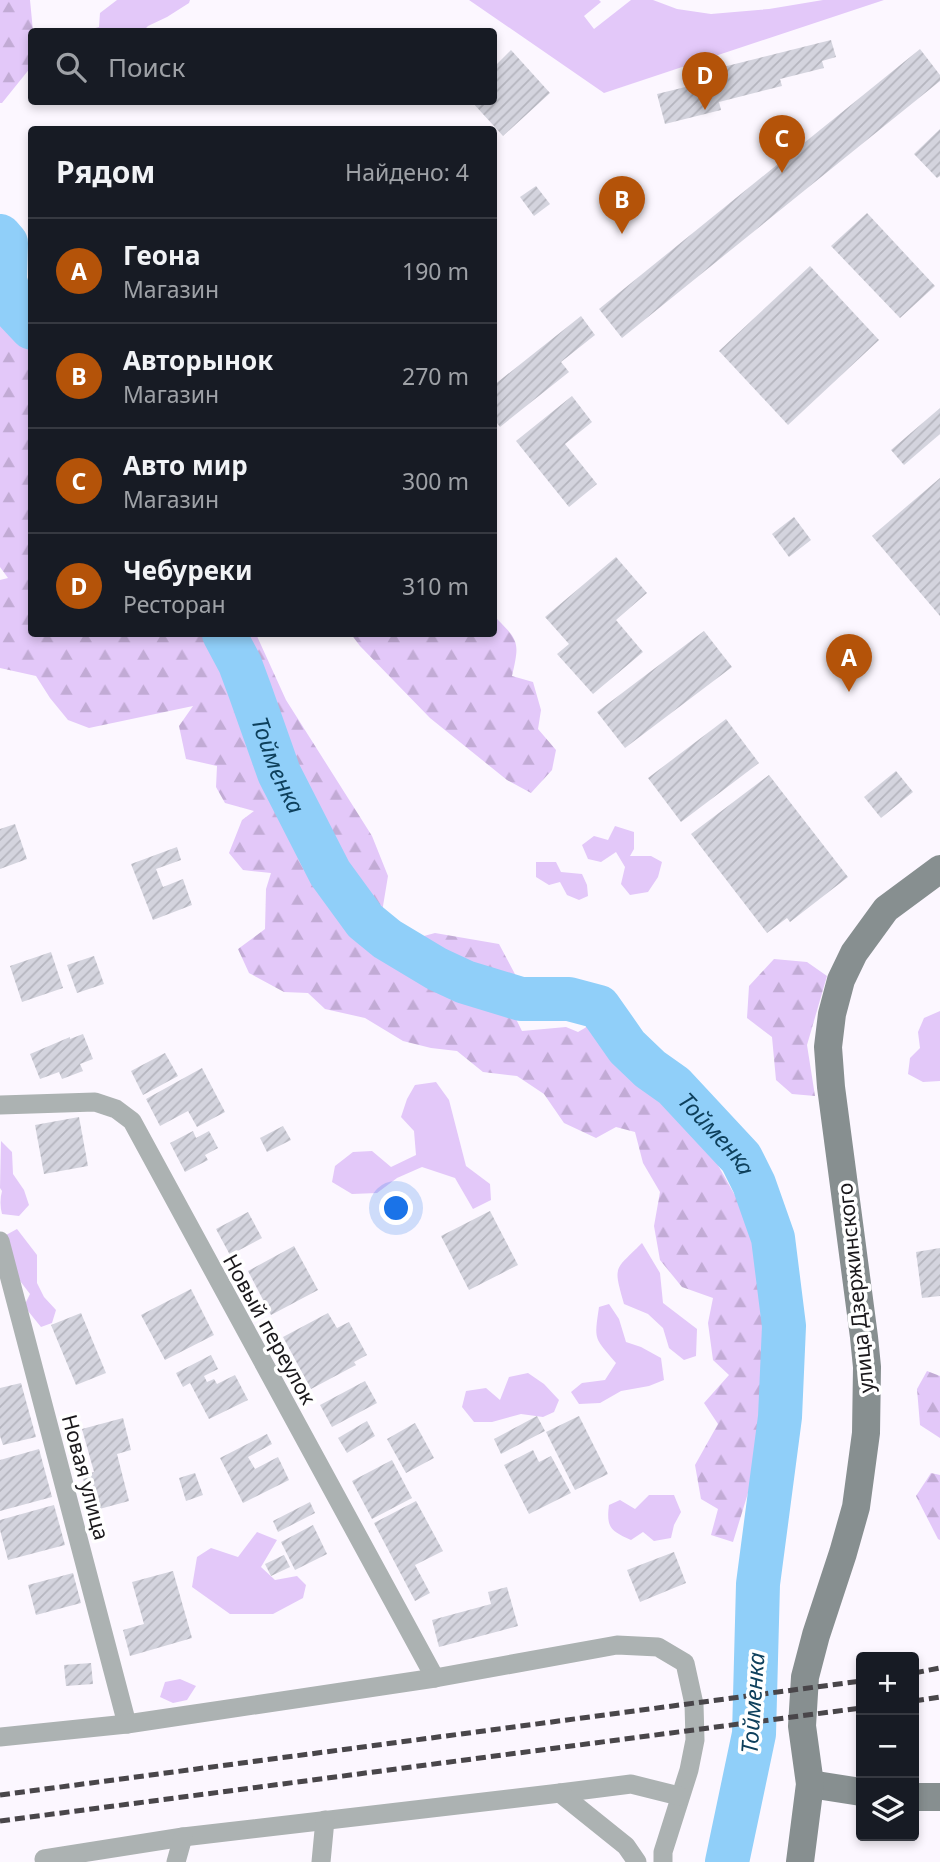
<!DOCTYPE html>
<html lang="ru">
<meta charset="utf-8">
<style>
:root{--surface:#171b24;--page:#242831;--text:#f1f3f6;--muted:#9ea1a6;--line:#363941;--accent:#b45309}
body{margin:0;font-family:"Noto Sans",sans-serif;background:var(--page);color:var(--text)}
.controls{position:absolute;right:21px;bottom:21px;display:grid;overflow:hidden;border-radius:7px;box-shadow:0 4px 10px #0003}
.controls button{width:63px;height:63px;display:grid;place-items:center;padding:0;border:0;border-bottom:2px solid var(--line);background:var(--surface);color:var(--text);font:35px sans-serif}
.you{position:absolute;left:397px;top:1209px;width:24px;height:24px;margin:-18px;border:5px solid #fff;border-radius:50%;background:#1a73e8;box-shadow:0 0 0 10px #1a73e833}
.badge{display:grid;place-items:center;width:46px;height:46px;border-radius:50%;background:var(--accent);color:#fff;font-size:23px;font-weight:700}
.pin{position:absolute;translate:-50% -58px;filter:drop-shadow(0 2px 4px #0008)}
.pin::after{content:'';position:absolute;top:37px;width:24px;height:21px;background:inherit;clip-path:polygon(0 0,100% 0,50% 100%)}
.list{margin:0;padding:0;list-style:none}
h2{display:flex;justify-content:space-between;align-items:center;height:91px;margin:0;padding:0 28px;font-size:30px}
h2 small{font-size:23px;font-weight:400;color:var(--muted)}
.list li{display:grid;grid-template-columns:46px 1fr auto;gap:21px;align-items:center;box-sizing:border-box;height:105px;padding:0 28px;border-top:2px solid var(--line)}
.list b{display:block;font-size:26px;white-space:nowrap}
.list p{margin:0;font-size:23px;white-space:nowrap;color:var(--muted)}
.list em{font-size:23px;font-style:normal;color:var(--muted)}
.icon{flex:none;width:38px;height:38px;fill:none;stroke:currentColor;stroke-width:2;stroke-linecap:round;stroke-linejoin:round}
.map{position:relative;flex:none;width:940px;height:1862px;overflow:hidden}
.search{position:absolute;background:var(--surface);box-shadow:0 4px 10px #0003;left:28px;top:28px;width:469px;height:77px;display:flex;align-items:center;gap:18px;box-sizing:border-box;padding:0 24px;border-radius:7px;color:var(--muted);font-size:26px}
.panel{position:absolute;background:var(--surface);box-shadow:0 4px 10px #0003;left:28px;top:126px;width:469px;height:511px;border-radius:7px}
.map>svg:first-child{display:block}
</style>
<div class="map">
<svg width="940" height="1862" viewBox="0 0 940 1862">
<defs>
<pattern id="forest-firs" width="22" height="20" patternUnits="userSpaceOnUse" patternTransform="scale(1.75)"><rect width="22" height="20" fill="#e3c8f9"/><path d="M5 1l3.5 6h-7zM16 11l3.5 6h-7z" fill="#c2abd5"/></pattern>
<pattern id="building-hatch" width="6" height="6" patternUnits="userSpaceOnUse" patternTransform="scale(1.75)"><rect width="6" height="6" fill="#d4d4de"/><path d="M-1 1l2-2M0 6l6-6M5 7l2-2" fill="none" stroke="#b5b5be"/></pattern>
</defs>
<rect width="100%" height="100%" fill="#fcf7ff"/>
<g fill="#e3c8f9">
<polygon points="117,0 190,0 189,3 167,17 148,26 143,31 85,31 99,27 100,13"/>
<polygon points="469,0 599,0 601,2 584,16 594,29 631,0 653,0 677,9 711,14 769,9 823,0 884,0 604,93"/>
<polygon points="615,826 634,832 634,849 630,856 651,856 662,862 658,877 648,892 630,895 621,884 625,867 616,852 601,862 588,859 582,845 594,836 608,840"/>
<polygon points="536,862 556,862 561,872 582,874 587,885 588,896 579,900 567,895 560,882 549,885 536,877"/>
<polygon points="940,1011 940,1081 923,1082 908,1074 910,1058 920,1048 918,1032 924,1018"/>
<polygon points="436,1082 449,1100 466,1166 490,1184 491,1200 473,1209 455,1178 422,1167 397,1178 377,1193 352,1194 332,1182 335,1166 353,1152 372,1151 391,1167 416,1155 414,1131 401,1117 407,1099 415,1085"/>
<path d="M1 1141 12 1152 13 1174 24 1190 29 1205 19 1216 2 1214C0 1207 0 1198 2 1191L0 1188Z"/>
<polygon points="17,1229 37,1255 37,1283 44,1297 56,1310 52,1323 41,1327 24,1306 30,1294 17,1277 6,1235"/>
<path d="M642 1243 660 1273 663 1303 697 1329 696 1356 684 1360 669 1348 663 1328 648 1314 624 1304C613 1265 614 1271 642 1243Z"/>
<path d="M609 1304 619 1319 626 1342 641 1347 661 1358 664 1380 649 1386 621 1391 600 1403 579 1404 571 1392 582 1383 605 1380 616 1363C594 1337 594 1341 599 1307Z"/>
<polygon points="528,1373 544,1384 559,1400 554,1412 543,1417 521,1414 492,1422 474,1422 462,1407 466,1391 486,1388 500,1400 509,1377"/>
<path d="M649 1495H674L681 1512 674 1525 671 1538 654 1541 643 1532 631 1540C611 1531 606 1528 609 1505L620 1500 635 1509Z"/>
<polygon points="257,1532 277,1540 261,1567 275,1580 297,1576 306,1585 303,1598 273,1614 230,1614 192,1587 197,1557 211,1548 238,1557"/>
<polygon points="180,1679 196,1686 187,1700 173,1703 160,1697 165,1682"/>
</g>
<g fill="url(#forest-firs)">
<polygon points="0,0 30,0 33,31 32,32 31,67 2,103 0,103"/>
<polygon points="0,265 5,279 24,312 18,336 31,348 32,634 256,634 286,700 372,836 388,876 381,918 387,929 399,936 424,936 435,933 499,944 524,991 512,1011 522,1031 566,1027 578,1032 590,1025 614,1032 630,1055 682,1094 700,1120 706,1144 759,1238 776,1319 771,1418 733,1542 711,1535 718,1509 701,1499 695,1465 718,1424 704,1403 729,1375 713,1360 708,1323 713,1298 682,1287 660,1260 654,1226 660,1192 643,1163 635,1132 616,1127 596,1138 564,1123 544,1094 517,1076 483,1072 457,1051 431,1048 403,1041 365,1018 325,1009 308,993 284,992 249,973 238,949 265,929 266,889 271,873 243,870 229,853 242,820 254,811 225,803 216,787 217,766 186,759 179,726 193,706 89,728 68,720 50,698 36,676 0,668 0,580 8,578 0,567"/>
<path d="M494 616C519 641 520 641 512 676L533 682 541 710 538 729 556 750 552 770 531 793 507 780 430 718 360 646 351 634H494Z"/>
<polygon points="774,959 807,962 827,976 807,1045 815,1096 792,1094 776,1080 772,1037 747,1018 749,986"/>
<polygon points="927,1371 940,1376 940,1438 920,1425 917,1389"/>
<polygon points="931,1473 940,1475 940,1540 938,1539 916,1496"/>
</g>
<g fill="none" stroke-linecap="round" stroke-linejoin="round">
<g stroke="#90cff9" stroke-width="44">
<polyline points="0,236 6,243 5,280 13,308 32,328"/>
<path id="s1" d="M224 634 240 664 250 691 279 773 330 873 365 921 387 939 437 969 465 982 521 999H569L599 1007 627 1047 650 1069 674 1086 741 1158 754 1184 773 1238 784 1326 780 1417 758 1584 754 1734 727 1862"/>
</g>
</g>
<g fill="url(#building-hatch)">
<polygon points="831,40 836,57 822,61 824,68 780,79 782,86 719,102 721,110 665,124 657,94 714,80 711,70"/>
<polygon points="920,49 940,75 940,81 622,338 599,309"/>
<polygon points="511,50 550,93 503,136 472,102 494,102 494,67"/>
<polygon points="940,129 940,176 937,178 914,154"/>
<polygon points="536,186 550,204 534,216 520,197"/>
<polygon points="867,213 935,286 900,318 831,246"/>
<polygon points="810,266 879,340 788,425 719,351"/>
<polygon points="581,316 595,335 561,362 569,372 500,427 494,419 494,385"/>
<polygon points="572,396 592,422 565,444 597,484 569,507 516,441"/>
<polygon points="940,408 940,434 904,465 891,450"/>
<polygon points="940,478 940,616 872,536"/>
<polygon points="794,517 811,540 789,557 772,534"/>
<polygon points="616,557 647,593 616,620 643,652 593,694 557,654 569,644 545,617"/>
<polygon points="704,631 732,667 625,748 597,712"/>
<polygon points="726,719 759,763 681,822 648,778"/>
<polygon points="896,771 913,792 881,818 864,797"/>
<polygon points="769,775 848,877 790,922 787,918 767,933 691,834"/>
<polygon points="15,824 27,859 0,869 0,829"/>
<polygon points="177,847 181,860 156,869 163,887 183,879 192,905 153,920 131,864"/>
<polygon points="51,952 63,988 22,1002 10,966"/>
<polygon points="94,956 104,984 77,993 67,965"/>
<polygon points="83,1034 93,1059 80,1064 83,1071 62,1079 59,1072 40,1079 30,1054 70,1037 70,1039"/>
<polygon points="165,1053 178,1076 143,1095 131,1071"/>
<polygon points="202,1068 225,1112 197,1127 188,1111 160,1126 146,1099"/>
<polygon points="79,1117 88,1166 44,1174 35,1125"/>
<polygon points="283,1126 291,1140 267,1152 260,1138"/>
<polygon points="193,1131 196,1138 209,1131 218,1148 205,1155 208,1160 185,1172 170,1143"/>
<polygon points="490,1211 518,1265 469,1290 441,1236"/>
<polygon points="248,1212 262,1238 230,1255 216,1229"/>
<polygon points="294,1246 318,1290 271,1315 248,1271"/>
<polygon points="940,1248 940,1296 922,1298 916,1252"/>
<polygon points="191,1289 214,1335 165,1360 141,1315"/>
<polygon points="81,1313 106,1373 76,1385 51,1325"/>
<polygon points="328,1313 337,1328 349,1322 367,1355 354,1362 356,1365 311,1389 283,1337"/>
<polygon points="211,1355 218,1369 204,1376 207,1382 214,1379 217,1384 235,1375 248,1400 209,1419 190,1383 183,1387 176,1373"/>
<polygon points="365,1381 377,1403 332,1427 320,1405"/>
<polygon points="21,1383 36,1437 3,1445 0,1436 0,1388"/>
<polygon points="537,1416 545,1431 501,1454 494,1439"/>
<polygon points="579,1416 608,1474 575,1490 546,1432"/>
<polygon points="123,1418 131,1450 117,1454 129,1501 92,1511 82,1475 94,1472 82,1429"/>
<polygon points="367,1421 375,1436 347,1453 338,1438"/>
<polygon points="415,1423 434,1458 406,1473 387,1439"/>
<polygon points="267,1434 272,1444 248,1457 255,1469 278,1457 289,1480 243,1503 220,1458"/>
<polygon points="39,1449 52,1497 0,1511 0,1460"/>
<polygon points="533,1450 539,1462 551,1456 571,1493 529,1514 504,1465"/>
<polygon points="392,1460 412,1498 372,1519 352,1481"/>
<polygon points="195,1473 203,1495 186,1501 179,1478"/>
<polygon points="416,1501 443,1551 415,1565 430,1593 415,1601 374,1523"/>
<polygon points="310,1502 315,1513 278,1532 273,1521"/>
<polygon points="54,1505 65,1545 8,1560 0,1530 0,1520"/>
<polygon points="313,1525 327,1554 295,1570 281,1542"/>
<polygon points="674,1552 686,1583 640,1602 627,1570"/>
<polygon points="284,1555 290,1567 271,1576 265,1564"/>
<polygon points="173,1571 192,1638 130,1656 123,1630 144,1624 132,1582"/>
<polygon points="73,1573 81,1603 36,1615 28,1585"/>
<polygon points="507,1587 518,1626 439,1647 432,1620 491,1604 488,1592"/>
<polygon points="91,1663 93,1684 66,1686 64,1665"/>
</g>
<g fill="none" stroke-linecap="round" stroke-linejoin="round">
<g stroke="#acb2b2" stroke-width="19">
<polyline points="0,1105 95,1102 116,1109 132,1121 435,1678"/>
<polyline points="0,1241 127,1724"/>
<polyline points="0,1737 127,1724 435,1678 617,1645 658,1647 685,1663 694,1704 695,1740 689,1770 663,1852 663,1862"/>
<polyline points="560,1793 631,1784 679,1796"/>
<polyline points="44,1859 183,1837 560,1793 626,1846 637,1862"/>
<polyline points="176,1862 183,1837"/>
<polyline points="321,1862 325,1820"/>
</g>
<g stroke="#878f90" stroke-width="28">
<polyline points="810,1784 861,1792"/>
<polyline points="914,1797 940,1797"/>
<polyline points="800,1862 810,1784 802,1726 805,1677 816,1635 843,1553 856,1507 866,1433 867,1367 864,1337 831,1087 828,1047 832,1014 841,980 854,953 886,909 940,869"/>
</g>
<g stroke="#49464a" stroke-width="5" stroke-dasharray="10 5" stroke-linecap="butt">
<polyline points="914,1673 940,1668"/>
<polyline points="914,1701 940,1697"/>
<polyline points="0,1795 861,1681"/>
<polyline points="0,1821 861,1708"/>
</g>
</g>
<g text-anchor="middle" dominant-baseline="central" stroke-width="7" stroke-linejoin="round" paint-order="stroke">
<g font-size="21" fill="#1a181b" stroke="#fff">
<text transform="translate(855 1288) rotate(-96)">улица Дзержинского</text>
<text transform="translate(270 1329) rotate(61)">Новый переулок</text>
<text transform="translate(86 1477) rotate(75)">Новая улица</text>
</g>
<g font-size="23" font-style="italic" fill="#0e405c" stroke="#fff">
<text stroke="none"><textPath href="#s1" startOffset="142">Тойменка</textPath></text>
<text stroke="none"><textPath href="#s1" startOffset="751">Тойменка</textPath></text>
<text transform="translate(752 1703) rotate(-86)">Тойменка</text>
</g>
</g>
</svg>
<div class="controls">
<button>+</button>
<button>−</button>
<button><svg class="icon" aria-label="layers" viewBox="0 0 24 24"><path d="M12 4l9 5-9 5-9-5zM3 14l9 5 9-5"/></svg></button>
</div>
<div class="you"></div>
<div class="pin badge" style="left:849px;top:692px">A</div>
<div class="pin badge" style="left:622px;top:234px">B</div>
<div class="pin badge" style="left:782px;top:173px">C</div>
<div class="pin badge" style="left:705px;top:110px">D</div>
<div class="search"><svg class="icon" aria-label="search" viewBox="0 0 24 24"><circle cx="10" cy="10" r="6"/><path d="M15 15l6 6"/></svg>Поиск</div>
<section class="panel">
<h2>Рядом<small>Найдено: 4</small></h2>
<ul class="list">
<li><span class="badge">A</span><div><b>Геона</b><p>Магазин</p></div><em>190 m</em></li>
<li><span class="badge">B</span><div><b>Авторынок</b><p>Магазин</p></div><em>270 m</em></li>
<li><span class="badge">C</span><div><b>Авто мир</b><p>Магазин</p></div><em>300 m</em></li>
<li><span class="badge">D</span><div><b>Чебуреки</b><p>Ресторан</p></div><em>310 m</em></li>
</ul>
</section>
</div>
